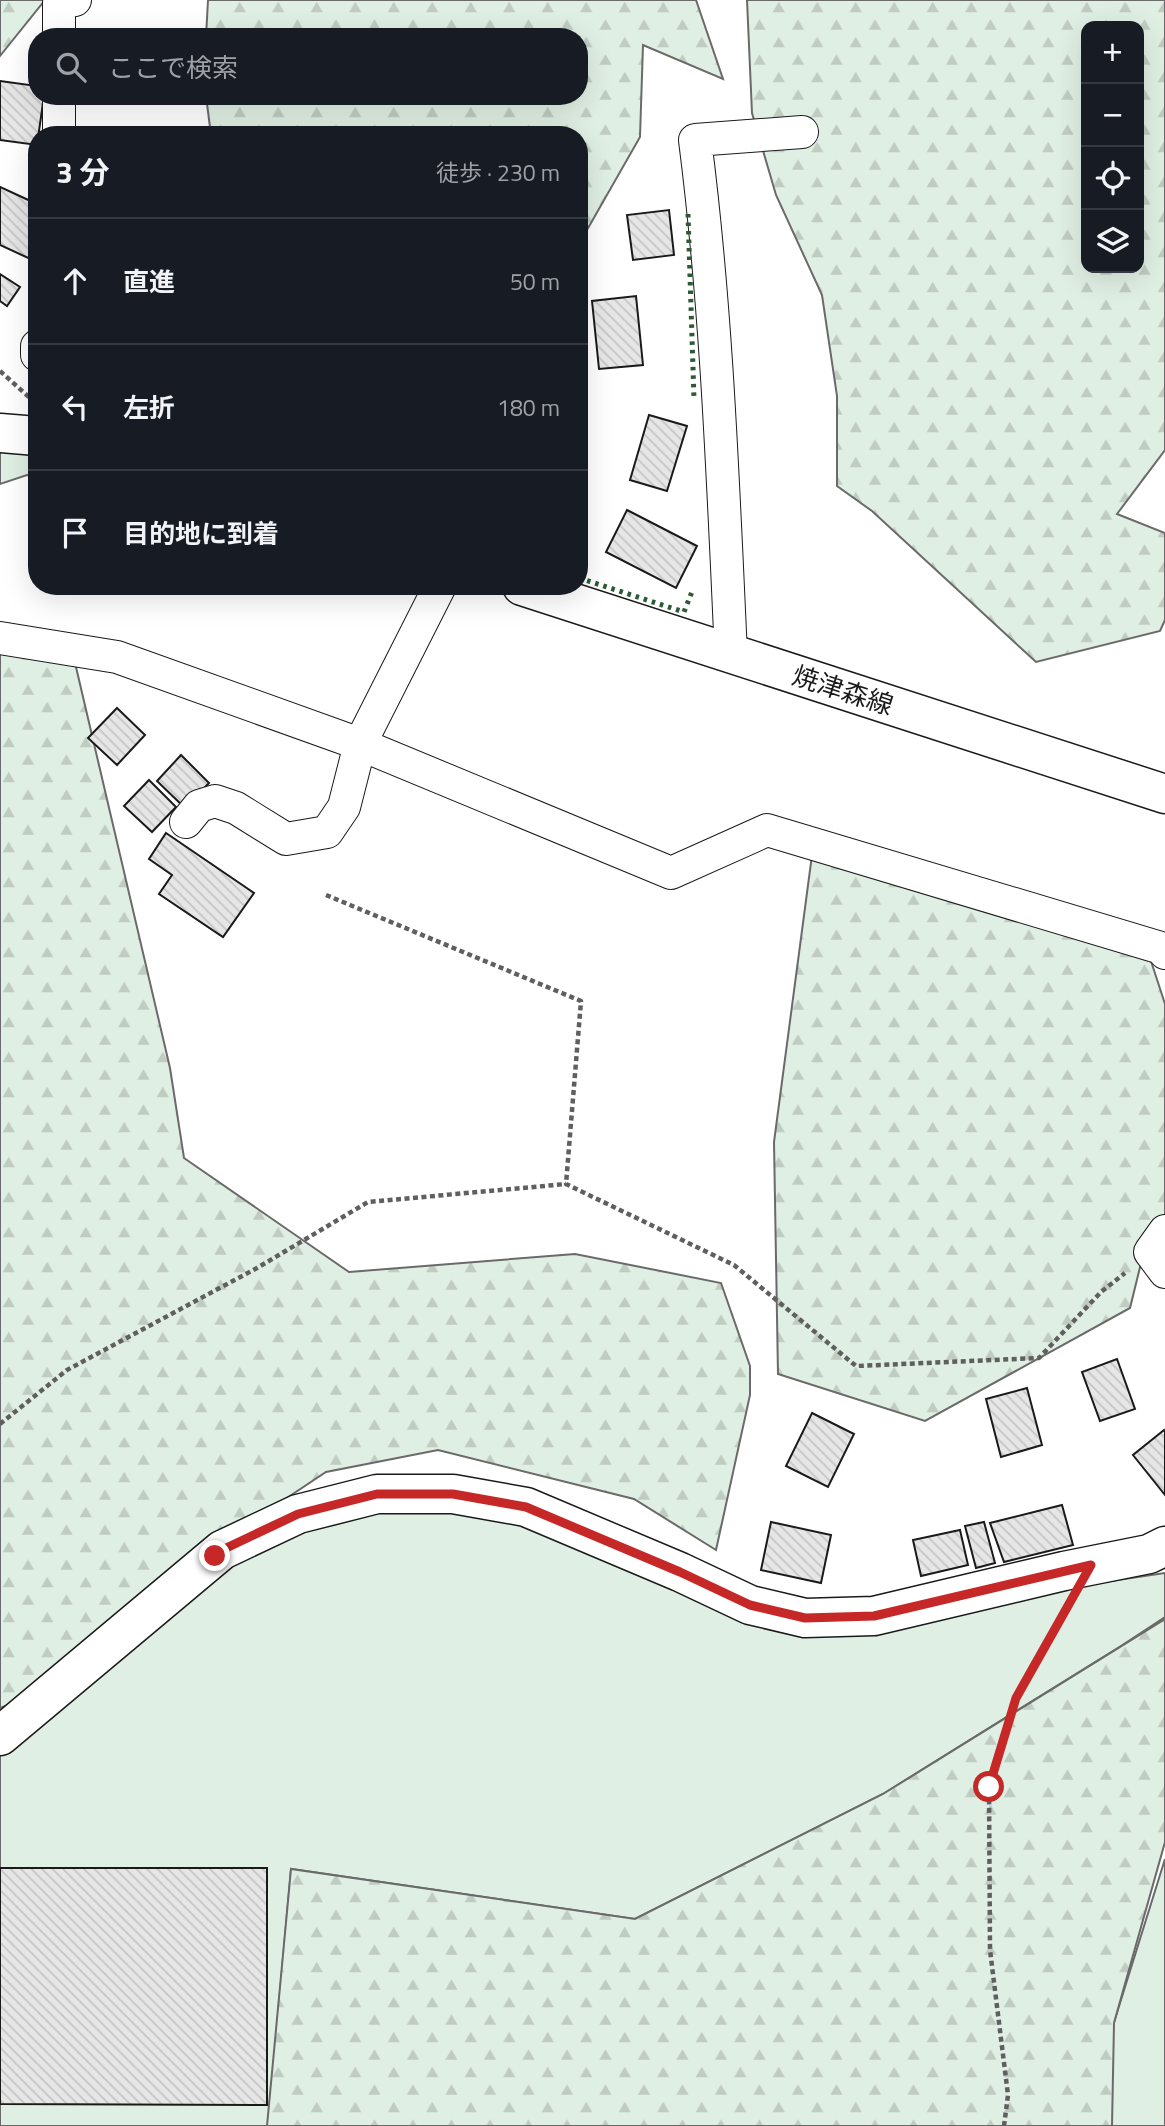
<!DOCTYPE html>
<html lang="ja">
<meta charset="utf-8">
<style>
:root{--surface:#171b24;--page:#242831;--text:#f1f3f6;--muted:#9ea1a6;--line:#363941}
body{margin:0;font-family:"Titillium Web","Noto Sans JP",sans-serif;background:var(--page);color:var(--text)}
.controls{position:absolute;right:21px;top:21px;display:grid;overflow:hidden;border-radius:14px;box-shadow:0 7px 28px #0002}
.controls button{width:63px;height:63px;display:grid;place-items:center;padding:0;border:0;border-bottom:2px solid var(--line);background:var(--surface);color:var(--text);font:35px sans-serif}
.stop{position:absolute;width:21px;height:21px;margin:-16px;border:5px solid #c62828;border-radius:50%;background:#fff}
.stop.end{background:#c62828;border-color:#fff;box-shadow:0 2px 7px #0008}
.list{margin:0;padding:0;list-style:none}
h2{display:flex;justify-content:space-between;align-items:center;height:91px;margin:0;padding:0 28px;font-size:30px}
h2 small{font-size:23px;font-weight:400;color:var(--muted)}
.list li{display:grid;grid-template-columns:46px 1fr auto;gap:21px;align-items:center;box-sizing:border-box;height:126px;padding:0 28px;border-top:2px solid var(--line)}
.list b{display:block;font-size:26px;white-space:nowrap}
.list em{font-size:23px;font-style:normal;color:var(--muted)}
.icon{flex:none;width:38px;height:38px;fill:none;stroke:currentColor;stroke-width:2;stroke-linecap:round;stroke-linejoin:round}
.map{position:relative;flex:none;width:1165px;height:2126px;overflow:hidden}
.search{position:absolute;background:var(--surface);box-shadow:0 7px 28px #0002;left:28px;top:28px;width:560px;height:77px;display:flex;align-items:center;gap:18px;box-sizing:border-box;padding:0 24px;border-radius:28px;color:var(--muted);font-size:26px}
.panel{position:absolute;background:var(--surface);box-shadow:0 7px 28px #0002;left:28px;top:126px;width:560px;height:469px;border-radius:28px}
.map>svg:first-child{display:block}
</style>
<div class="map">
<svg width="1165" height="2126" viewBox="0 0 1165 2126">
<defs>
<pattern id="forest-firs" width="22" height="20" patternUnits="userSpaceOnUse" patternTransform="scale(1.75)"><rect width="22" height="20" fill="#e0efe3"/><path d="M5 1l3.5 6h-7zM16 11l3.5 6h-7z" fill="#c0ccc2"/></pattern>
<pattern id="building-back-hatch" width="6" height="6" patternUnits="userSpaceOnUse" patternTransform="scale(1.75)"><rect width="6" height="6" fill="#e6e6e6"/><path d="M-1 5l2 2M0 0l6 6M5-1l2 2" fill="none" stroke="#c5c5c5"/></pattern>
</defs>
<rect width="100%" height="100%" fill="#fff"/>
<g fill="#e0efe3" stroke="#6a6a6a" stroke-width="2">
<polygon points="0,450 37,456 37,476 27,475 0,484"/>
<polygon points="345,1508 545,1515 813,1625 1165,1573 1165,1617 1121,1646 883,1794 635,1919 291,1869 268,2126 0,2126 0,1747 215,1556"/>
<polygon points="1165,1859 1165,2126 1105,2126 1105,2051"/>
</g>
<g fill="url(#forest-firs)" stroke="#6a6a6a" stroke-width="2" fill-rule="evenodd">
<polygon points="0,0 45,0 0,56"/>
<polygon points="208,0 696,0 723,79 643,45 640,137 579,244 579,135 211,135 206,96 579,96 579,37 206,37"/>
<path d="M747 0H1165V450L1117 514 1165 533V620L1160 631 1036 662 872 511 837 486V396L822 295 776 195 752 113ZM1086 26H1139V268H1086Z"/>
<polygon points="0,646 72,650 170,1068 184,1158 349,1272 575,1254 721,1283 750,1366 750,1395 716,1550 634,1499 438,1450 326,1472 174,1573 33,1695 0,1708"/>
<polygon points="812,855 1149,955 1165,1004 1165,1221 1144,1251 1130,1308 925,1421 778,1374 774,1142"/>
<polygon points="1165,1619 1165,1842 1114,2023 1112,2126 267,2126 291,1869 635,1919 883,1794"/>
</g>
<g fill="url(#building-back-hatch)" stroke="#1a1a1a" stroke-width="2">
<polygon points="0,81 37,86 37,96 44,96 37,145 0,140"/>
<polygon points="0,187 37,204 37,262 0,245"/>
<polygon points="669,210 674,255 633,260 627,215"/>
<polygon points="0,274 20,287 7,306 0,301"/>
<polygon points="636,296 643,365 599,369 592,301"/>
<polygon points="649,415 687,426 667,491 630,480"/>
<polygon points="627,510 697,546 676,588 606,552"/>
<polygon points="117,708 145,735 117,765 88,738"/>
<polygon points="181,755 209,783 185,808 157,781"/>
<polygon points="149,780 176,807 152,832 124,806"/>
<polygon points="166,833 254,893 223,937 159,894 172,875 149,859"/>
<polygon points="1117,1359 1135,1409 1100,1421 1082,1372"/>
<polygon points="1027,1388 1042,1445 1001,1457 986,1399"/>
<polygon points="812,1413 854,1434 828,1487 786,1466"/>
<polygon points="1164,1430 1165,1432 1165,1495 1133,1455"/>
<polygon points="1062,1505 1073,1545 1004,1562 990,1523"/>
<polygon points="771,1522 831,1535 821,1583 761,1570"/>
<polygon points="984,1522 995,1563 976,1568 965,1526"/>
<polygon points="960,1530 968,1565 921,1576 913,1540"/>
<polygon points="0,1868 267,1868 267,2105 0,2104"/>
</g>
<g fill="none" stroke-linecap="round" stroke-linejoin="round">
<defs>
<g id="minor">
<polyline points="59,37 59,3 75,0"/>
<polyline points="59,96 59,135"/>
<polyline points="37,346 37,355"/>
<polyline points="0,638 117,657 357,743 671,873 767,830 1161,948 1165,953"/>
<path d="M731 654C723 483 717 311 695 140L802 132"/>
<polyline points="186,822 199,806 215,801 236,808 286,839 327,832 344,807 360,744 440,586"/>
<polyline points="1165,1231 1150,1252 1165,1272"/>
</g>
<polyline id="tertiary" points="0,1736 222,1550 298,1514 377,1494 453,1494 526,1507 680,1572 750,1605 805,1618 874,1616 1064,1571 1149,1554 1165,1546"/>
<g id="primary">
<polyline points="0,433 37,436"/>
<polyline points="522,586 1165,794"/>
</g>
</defs>
<use href="#minor" stroke="#1a1a1a" stroke-width="34"/>
<use href="#tertiary" stroke="#1a1a1a" stroke-width="41"/>
<use href="#primary" stroke="#1a1a1a" stroke-width="41"/>
<g stroke="#5f5f5f" stroke-width="4.5" stroke-dasharray="5 3.5" stroke-linecap="butt">
<polyline points="0,371 30,398"/>
<polyline points="326,895 581,1001 566,1184 734,1265 856,1366 1039,1358 1101,1292 1125,1273"/>
<polyline points="0,1424 67,1370 257,1268 368,1202 566,1184"/>
<polyline points="1004,2126 1008,2095 990,1950 989,1787 1016,1698 1067,1608"/>
</g>
<use href="#minor" stroke="#fff" stroke-width="32"/>
<use href="#tertiary" stroke="#fff" stroke-width="38"/>
<use href="#primary" stroke="#fff" stroke-width="38"/>
<g stroke="#2b5a34" stroke-width="5" stroke-dasharray="3.5 5" stroke-linecap="butt">
<polyline points="688,214 694,399"/>
<polyline points="579,578 684,612 693,589"/>
</g>
</g>
<g fill="none" stroke-linecap="round" stroke-linejoin="round">
<polyline stroke="#c62828" stroke-width="9" points="215,1556 222,1550 298,1514 377,1494 453,1494 526,1507 680,1572 750,1605 805,1618 874,1616 1091,1565 1016,1698 989,1787"/>
</g>
<g text-anchor="middle" dominant-baseline="central" stroke-width="5" stroke-linejoin="round" paint-order="stroke">
<g font-size="26" fill="#1a1a1a" stroke="#fff">
<text transform="translate(843 690) rotate(18)">焼津森線</text>
</g>
</g>
</svg>
<div class="controls">
<button>+</button>
<button>−</button>
<button><svg class="icon" aria-label="locate" viewBox="0 0 24 24"><circle cx="12" cy="12" r="6"/><path d="M12 2v4M12 18v4M2 12h4M18 12h4"/></svg></button>
<button><svg class="icon" aria-label="layers" viewBox="0 0 24 24"><path d="M12 4l9 5-9 5-9-5zM3 14l9 5 9-5"/></svg></button>
</div>
<div class="stop" style="left:989px;top:1787px"></div>
<div class="stop end" style="left:215px;top:1556px"></div>
<div class="search"><svg class="icon" aria-label="search" viewBox="0 0 24 24"><circle cx="10" cy="10" r="6"/><path d="M15 15l6 6"/></svg>ここで検索</div>
<section class="panel">
<h2>3 分<small>徒歩 · 230 m</small></h2>
<ul class="list">
<li><svg class="icon" aria-label="ahead" viewBox="0 0 24 24"><path d="M12 20V5M6 11l6-6 6 6"/></svg><div><b>直進</b></div><em>50 m</em></li>
<li><svg class="icon" aria-label="left" viewBox="0 0 24 24"><path d="M17 20v-9H6M10 6l-5 5 5 5"/></svg><div><b>左折</b></div><em>180 m</em></li>
<li><svg class="icon" aria-label="arrive" viewBox="0 0 24 24"><path d="M6 21V4h12l-3 4 3 4H6"/></svg><div><b>目的地に到着</b></div></li>
</ul>
</section>
</div>
